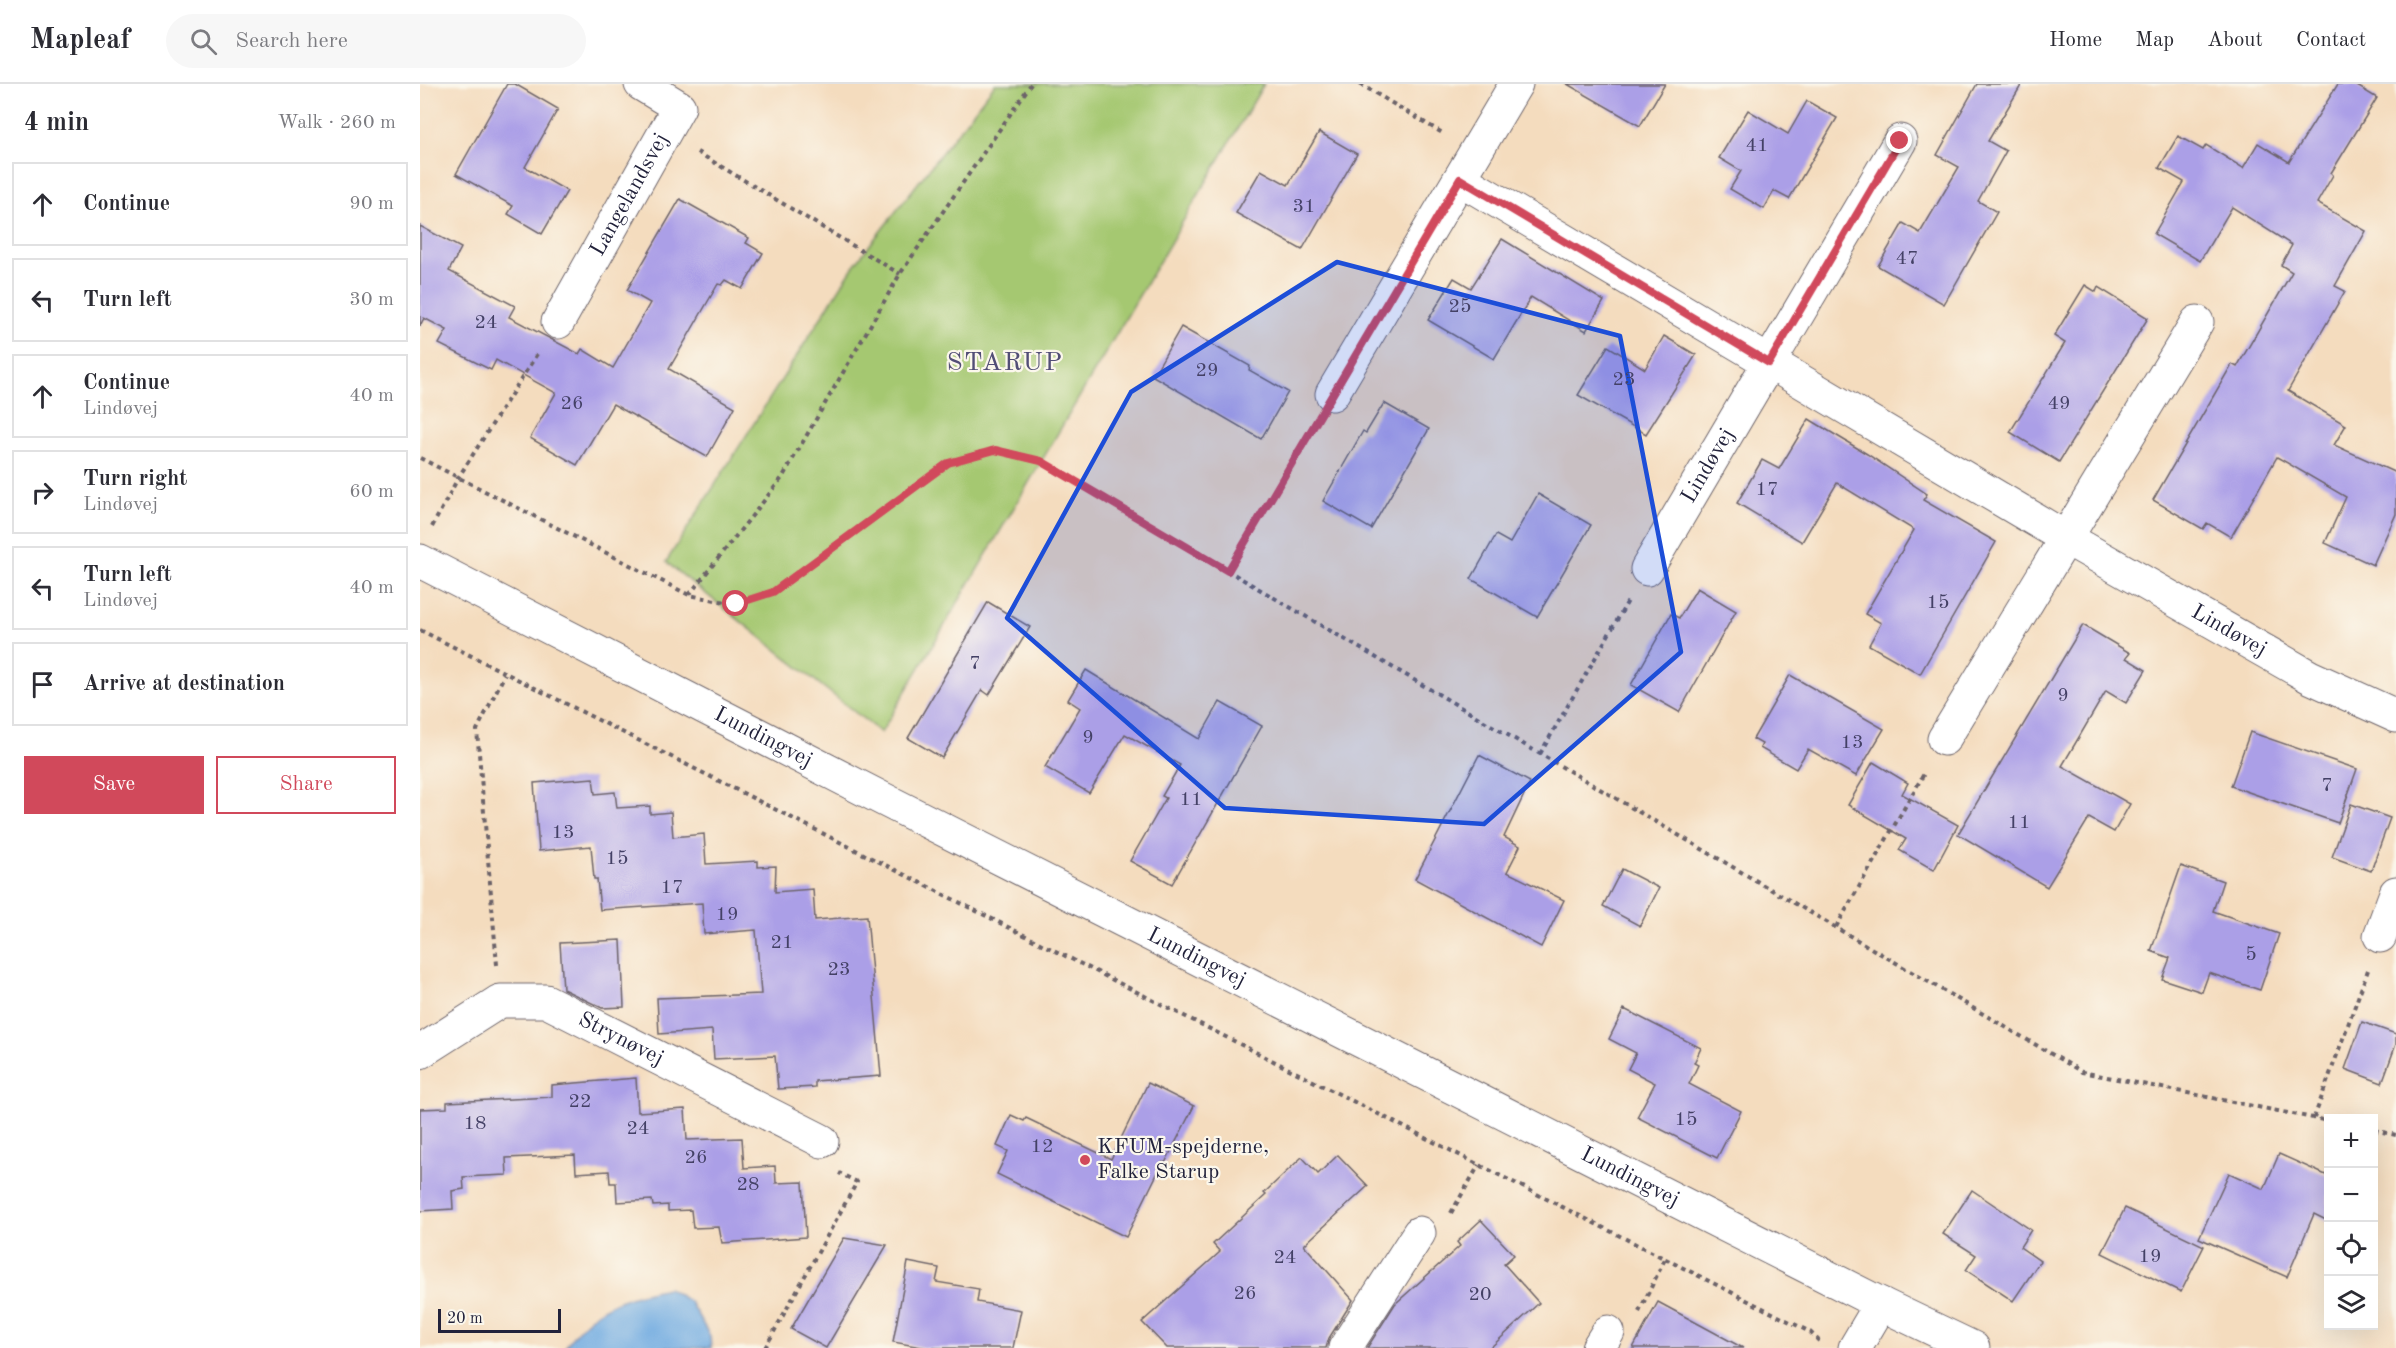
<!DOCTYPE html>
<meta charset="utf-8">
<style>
:root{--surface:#fff;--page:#f7f7f7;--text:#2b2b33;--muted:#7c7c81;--line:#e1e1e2;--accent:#d1495b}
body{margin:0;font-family:"Old Standard TT",serif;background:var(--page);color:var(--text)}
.controls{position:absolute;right:18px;bottom:18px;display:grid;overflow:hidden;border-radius:0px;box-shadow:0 6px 24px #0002}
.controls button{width:54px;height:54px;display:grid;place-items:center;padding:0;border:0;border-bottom:2px solid var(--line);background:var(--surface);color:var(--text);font:30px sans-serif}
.scale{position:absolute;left:18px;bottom:15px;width:123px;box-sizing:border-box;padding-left:6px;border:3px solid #22223b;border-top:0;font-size:16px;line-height:21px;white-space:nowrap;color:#22223b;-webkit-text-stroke:4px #fbf7ec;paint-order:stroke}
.stop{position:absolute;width:18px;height:18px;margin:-14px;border:4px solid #d1495b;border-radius:50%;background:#fff}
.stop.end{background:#d1495b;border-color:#fff;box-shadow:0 2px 6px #0008}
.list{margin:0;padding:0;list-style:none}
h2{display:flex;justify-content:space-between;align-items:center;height:78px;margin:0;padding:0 24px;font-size:26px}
h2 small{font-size:20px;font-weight:400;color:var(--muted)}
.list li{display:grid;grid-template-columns:39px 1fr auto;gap:18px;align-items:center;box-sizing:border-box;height:84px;margin:0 12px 12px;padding:0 12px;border:2px solid var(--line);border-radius:0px}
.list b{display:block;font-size:22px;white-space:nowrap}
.list p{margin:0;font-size:20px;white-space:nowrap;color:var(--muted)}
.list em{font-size:20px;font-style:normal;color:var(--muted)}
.actions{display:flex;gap:12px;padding:18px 24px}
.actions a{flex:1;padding:14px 0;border:2px solid var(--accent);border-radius:0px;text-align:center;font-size:21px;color:var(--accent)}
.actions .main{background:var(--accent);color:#fff}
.icon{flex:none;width:33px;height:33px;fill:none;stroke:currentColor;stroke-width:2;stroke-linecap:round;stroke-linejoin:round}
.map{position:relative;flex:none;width:1976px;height:1264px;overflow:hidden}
header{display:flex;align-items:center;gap:36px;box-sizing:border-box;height:84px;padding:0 30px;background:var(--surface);border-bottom:2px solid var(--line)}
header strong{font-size:28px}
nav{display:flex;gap:33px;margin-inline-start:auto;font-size:21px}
.search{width:420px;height:54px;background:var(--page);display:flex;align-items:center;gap:15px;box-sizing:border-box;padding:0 21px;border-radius:33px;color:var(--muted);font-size:22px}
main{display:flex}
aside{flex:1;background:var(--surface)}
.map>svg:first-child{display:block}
</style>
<header>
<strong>Mapleaf</strong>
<div class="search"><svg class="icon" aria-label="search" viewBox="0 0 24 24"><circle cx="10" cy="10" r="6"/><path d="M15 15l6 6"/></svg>Search here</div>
<nav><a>Home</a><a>Map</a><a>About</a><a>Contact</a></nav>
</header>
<main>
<aside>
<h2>4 min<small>Walk · 260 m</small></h2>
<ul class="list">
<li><svg class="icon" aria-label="ahead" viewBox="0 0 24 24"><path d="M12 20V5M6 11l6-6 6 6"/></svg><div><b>Continue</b></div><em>90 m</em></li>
<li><svg class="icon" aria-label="left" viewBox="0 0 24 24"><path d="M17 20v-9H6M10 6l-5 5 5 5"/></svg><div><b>Turn left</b></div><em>30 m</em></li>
<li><svg class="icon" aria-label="ahead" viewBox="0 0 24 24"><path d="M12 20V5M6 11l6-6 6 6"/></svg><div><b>Continue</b><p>Lindøvej</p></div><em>40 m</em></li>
<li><svg class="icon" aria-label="right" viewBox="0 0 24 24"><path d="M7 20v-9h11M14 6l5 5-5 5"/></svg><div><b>Turn right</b><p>Lindøvej</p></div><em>60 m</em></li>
<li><svg class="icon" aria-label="left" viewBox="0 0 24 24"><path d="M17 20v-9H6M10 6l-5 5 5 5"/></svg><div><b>Turn left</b><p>Lindøvej</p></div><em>40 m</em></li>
<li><svg class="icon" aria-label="arrive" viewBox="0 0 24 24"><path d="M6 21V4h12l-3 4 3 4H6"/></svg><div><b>Arrive at destination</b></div></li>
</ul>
<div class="actions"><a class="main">Save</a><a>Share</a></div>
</aside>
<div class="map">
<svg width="1976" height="1264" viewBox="0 0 1976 1264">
<rect width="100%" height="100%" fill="#fbf7ec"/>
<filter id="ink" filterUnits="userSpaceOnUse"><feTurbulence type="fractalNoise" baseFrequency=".0167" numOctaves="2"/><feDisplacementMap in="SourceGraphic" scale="12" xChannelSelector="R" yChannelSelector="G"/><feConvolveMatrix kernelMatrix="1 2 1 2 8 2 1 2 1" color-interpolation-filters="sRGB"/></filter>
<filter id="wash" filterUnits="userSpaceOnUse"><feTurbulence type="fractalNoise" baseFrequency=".008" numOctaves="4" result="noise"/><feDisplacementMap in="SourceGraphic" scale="24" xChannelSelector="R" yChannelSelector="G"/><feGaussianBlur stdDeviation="1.35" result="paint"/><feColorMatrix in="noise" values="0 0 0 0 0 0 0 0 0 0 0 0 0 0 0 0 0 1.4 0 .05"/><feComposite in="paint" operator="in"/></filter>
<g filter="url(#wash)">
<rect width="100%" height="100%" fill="#f4dcbe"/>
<polygon fill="#a5c871" stroke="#647556" stroke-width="1.5" points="575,0 844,0 461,649 246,478 435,180"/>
<path fill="#71abe1" stroke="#4a668e" stroke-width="1.5" d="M248 1204 270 1218 290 1252 291 1264H145C170 1223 203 1212 248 1204Z"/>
<g id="blocks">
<g fill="#ab9fe7">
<polygon points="87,0 95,0 138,25 105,83 147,107 122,150 88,130 93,122 36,90"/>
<polygon points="1147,0 1245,0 1220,42"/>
<polygon points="1557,0 1602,0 1568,57 1586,67 1558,117 1577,128 1524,220 1458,182 1483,139 1500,149 1539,83 1517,71"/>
<polygon points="1918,0 1934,0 1957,14 1911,89 1913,91 1897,119 1946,147 1915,202 1925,207 1868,307 1926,341 1914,361 1976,389 1976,430 1953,481 1905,459 1926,413 1857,373 1811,453 1787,439 1783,445 1733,416 1812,280 1817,283 1872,188 1861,181 1872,161 1812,123 1780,177 1734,150 1764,98 1739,84 1758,52 1783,66 1786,61 1823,84 1838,59 1869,78"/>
<polygon points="1387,17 1417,34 1369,115 1354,107 1344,125 1310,105 1321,87 1299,74 1328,26 1368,50"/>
<polygon points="899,48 937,70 882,166 816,129 841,86 868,101"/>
<polygon points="260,115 329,154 326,159 343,169 322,205 306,196 302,201 298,200 249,285 315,323 287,373 193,320 157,381 110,354 136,309 76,276 71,286 19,260 27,246 4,234 0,242 0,142 41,164 29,187 95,222 89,233 159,270 162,265 193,284 230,219 207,206"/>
<polygon points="1082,155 1184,217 1166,247 1111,213 1074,275 1008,236 1034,194 1051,204"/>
<polygon points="1665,201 1676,208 1678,203 1728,234 1639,378 1590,348 1645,259 1634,252"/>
<polygon points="761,243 830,282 829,286 868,308 841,355 733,292"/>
<polygon points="1244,252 1276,271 1226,350 1158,311 1188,262 1225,285"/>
<polygon points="964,319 1009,345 951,445 903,417 943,347 946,349"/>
<polygon points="1389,335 1447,370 1507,410 1503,416 1576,458 1500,590 1449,561 1461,539 1445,530 1494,446 1417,399 1382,458 1317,419 1342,376 1359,385"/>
<polygon points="1118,410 1171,441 1117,533 1051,495 1076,451 1090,459"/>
<polygon points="1277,504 1316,527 1259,628 1211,601 1251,530 1259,534"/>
<polygon points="568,518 610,543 569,611 562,606 522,674 488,654"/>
<polygon points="1663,541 1710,569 1706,574 1726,586 1706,619 1686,607 1642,682 1710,720 1694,748 1669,734 1627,803 1538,750"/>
<polygon points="666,586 779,655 800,618 842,642 752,800 710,777 746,714 742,712 760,681 705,650 669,709 625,683 660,624 648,616"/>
<polygon points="1370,591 1464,645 1436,692 1388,665 1376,685 1340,664 1342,660 1333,655"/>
<polygon points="1830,648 1937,685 1918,739 1811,702"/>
<polygon points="1059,671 1110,698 1084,753 1100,762 1087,788 1144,816 1121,863 995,795"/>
<polygon points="1453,678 1488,699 1482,710 1538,741 1514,786 1479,766 1486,755 1428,721"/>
<polygon points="173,694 175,710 195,708 197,724 230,722 230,730 251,728 253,753 284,750 286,780 338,777 338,783 356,782 355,808 393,805 395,836 447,832 461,992 395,997 395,1003 358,1005 355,972 294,975 292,946 239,950 237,914 341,910 336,846 284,850 282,819 180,826 177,795 174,795 171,762 119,767 114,699"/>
<polygon points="1931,720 1970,734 1951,787 1912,773"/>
<polygon points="1761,782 1803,797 1793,827 1859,850 1840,906 1789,889 1782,908 1742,895 1750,874 1731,867"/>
<polygon points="1202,785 1239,804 1220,842 1183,822"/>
<polygon points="201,856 204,923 182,924 143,905 140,859"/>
<polygon points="1204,925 1281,964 1274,979 1278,981 1269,1000 1321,1027 1297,1074 1217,1033 1235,999 1208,985 1216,969 1189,955"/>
<polygon points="1942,938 1976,950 1976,960 1962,999 1925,985"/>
<polygon points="216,994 218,1028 265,1025 267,1056 322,1054 324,1084 355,1082 356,1099 383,1098 386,1153 302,1159 299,1143 273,1144 271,1126 248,1127 248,1121 233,1122 232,1116 197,1118 196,1099 190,1099 189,1087 156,1089 155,1071 86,1074 87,1091 43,1093 44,1105 32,1107 33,1125 0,1127 0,1025 27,1024 27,1018 132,1013 132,1001"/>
<polygon points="728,999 774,1022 745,1079 743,1078 706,1153 577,1090 588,1067 577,1062 591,1031 604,1037 606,1034 691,1075"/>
<polygon points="1859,1070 1908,1092 1908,1137 1894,1130 1867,1193 1779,1154 1809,1089 1844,1105"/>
<polygon points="918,1071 948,1102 884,1161 933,1216 909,1254 906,1264 747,1264 722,1238 800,1168 793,1160 846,1111 844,1109 882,1073 898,1090"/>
<polygon points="1552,1106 1611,1146 1600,1163 1620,1177 1593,1217 1546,1186 1556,1171 1523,1150"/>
<polygon points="1705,1124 1784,1162 1761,1208 1682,1169"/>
<polygon points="1061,1136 1094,1171 1084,1180 1119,1219 1070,1264 947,1264 975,1220 1040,1162 1037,1158"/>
<polygon points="424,1154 467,1161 406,1264 371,1245"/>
<polygon points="488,1178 519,1184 516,1198 559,1205 557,1218 601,1226 593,1264 507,1264 473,1258"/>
<polygon points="1238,1218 1323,1264 1213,1264"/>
</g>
</g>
</g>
<g filter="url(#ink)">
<use href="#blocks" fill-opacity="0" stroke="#6c6369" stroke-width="1.5"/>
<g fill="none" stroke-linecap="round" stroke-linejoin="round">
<defs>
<g id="minor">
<path id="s1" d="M1040 95 1646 454 1890 593 1976 632"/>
<path id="s2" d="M138 238 259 23 221 0"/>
<polyline points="912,310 1096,0"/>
<path id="s3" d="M1227 485 1480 57"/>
<polyline points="1524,655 1777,238"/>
<polyline points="1960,852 1976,809"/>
<path id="s4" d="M0 968 80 917H126L402 1057"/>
<polyline points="925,1264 999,1149"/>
<polyline points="1178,1264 1188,1248"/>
<polyline points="1435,1264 1461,1220"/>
</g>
<g id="tertiary">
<path id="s5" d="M0 477 461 714 1461 1220 1553 1264"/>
</g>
</defs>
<use href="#minor" stroke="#6c6369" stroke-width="35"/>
<use href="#tertiary" stroke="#6c6369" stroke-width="35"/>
<g stroke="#6c6369" stroke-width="4" stroke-dasharray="4.5 4.5" stroke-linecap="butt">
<polyline points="940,0 1024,50"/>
<polyline points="277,68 480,190"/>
<polyline points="0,374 269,511 316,520 353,508 528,379 575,365 621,377 1662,988 1908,1037"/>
<polyline points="12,443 38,394 117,270"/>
<polyline points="808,487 893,343"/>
<polyline points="269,511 362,394 480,190 611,0"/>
<polyline points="0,546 1390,1248 1399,1257"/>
<polyline points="1120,670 1208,517"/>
<polyline points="1416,843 1505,688"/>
<polyline points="77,881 57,646 85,590"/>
<polyline points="1894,1034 1948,886"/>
<polyline points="1954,1046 1976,1051"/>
<polyline points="1031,1129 1059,1081"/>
<polyline points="1219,1228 1245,1175"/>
<polyline points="345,1264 437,1098 419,1089"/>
</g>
<use href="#minor" stroke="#fff" stroke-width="33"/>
<use href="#tertiary" stroke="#fff" stroke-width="33"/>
</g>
</g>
<g fill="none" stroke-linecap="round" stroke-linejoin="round" filter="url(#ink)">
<polyline stroke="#d1495b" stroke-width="8" points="316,520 353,508 528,379 575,366 621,377 808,487 1040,95 1349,279 1480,57"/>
</g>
<path fill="#1d4ed8" fill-opacity="0.2" stroke="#1d4ed8" stroke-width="4.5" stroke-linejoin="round" d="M917 178 1200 252 1261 568 1064 740 805 724 587 534 711 308Z"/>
<circle fill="#d1495b" stroke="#fbf7ec" stroke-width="2" cx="665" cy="1076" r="6"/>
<g text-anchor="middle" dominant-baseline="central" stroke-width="4.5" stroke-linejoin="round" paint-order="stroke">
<g font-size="20" fill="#444166">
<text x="1337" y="62">41</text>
<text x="884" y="123">31</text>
<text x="1487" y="175">47</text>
<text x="1040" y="223">25</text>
<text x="66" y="239">24</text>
<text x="787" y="287">29</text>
<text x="1204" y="296">23</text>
<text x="152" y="320">26</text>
<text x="1639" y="320">49</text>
<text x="1347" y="406">17</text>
<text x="1518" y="519">15</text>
<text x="555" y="580">7</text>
<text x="1643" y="612">9</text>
<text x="668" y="654">9</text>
<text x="1432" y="659">13</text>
<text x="1907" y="702">7</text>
<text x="771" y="716">11</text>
<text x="1599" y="739">11</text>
<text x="143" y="749">13</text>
<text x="197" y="775">15</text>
<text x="252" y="804">17</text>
<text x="307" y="831">19</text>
<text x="362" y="859">21</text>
<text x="1831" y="871">5</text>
<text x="419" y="886">23</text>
<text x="160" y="1018">22</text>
<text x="1266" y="1036">15</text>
<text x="55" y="1040">18</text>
<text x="218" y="1045">24</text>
<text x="622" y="1063">12</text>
<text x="276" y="1074">26</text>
<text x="328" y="1101">28</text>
<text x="1730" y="1173">19</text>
<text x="865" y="1174">24</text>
<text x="825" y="1210">26</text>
<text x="1060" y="1211">20</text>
</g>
<g font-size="22" fill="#22223b" stroke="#fbf7ec">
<text stroke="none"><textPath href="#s2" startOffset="146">Langelandsvej</textPath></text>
<text stroke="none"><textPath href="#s3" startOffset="120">Lindøvej</textPath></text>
<text stroke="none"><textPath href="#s1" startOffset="892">Lindøvej</textPath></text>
<text stroke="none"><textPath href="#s5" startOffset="386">Lundingvej</textPath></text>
<text stroke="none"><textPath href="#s5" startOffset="872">Lundingvej</textPath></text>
<text stroke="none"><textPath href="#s4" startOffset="225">Strynøvej</textPath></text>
<text stroke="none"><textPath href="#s5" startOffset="1358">Lundingvej</textPath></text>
</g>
<g font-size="22" fill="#22223b" stroke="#fbf7ec" text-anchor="start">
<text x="677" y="1063">KFUM-spejderne,<tspan x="677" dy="25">Falke Starup</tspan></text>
</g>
<g font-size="26" letter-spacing="1.5" fill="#524e77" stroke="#fbf7ec">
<text x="585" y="279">STARUP</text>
</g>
</g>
</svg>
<div class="controls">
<button>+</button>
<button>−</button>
<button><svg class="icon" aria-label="locate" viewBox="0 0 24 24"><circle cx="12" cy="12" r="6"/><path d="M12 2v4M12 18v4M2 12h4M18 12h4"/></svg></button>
<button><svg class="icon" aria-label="layers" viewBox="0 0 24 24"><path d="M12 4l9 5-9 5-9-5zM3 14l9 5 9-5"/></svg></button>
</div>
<div class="scale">20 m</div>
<div class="stop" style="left:316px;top:520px"></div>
<div class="stop end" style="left:1480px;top:57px"></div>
</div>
</main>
